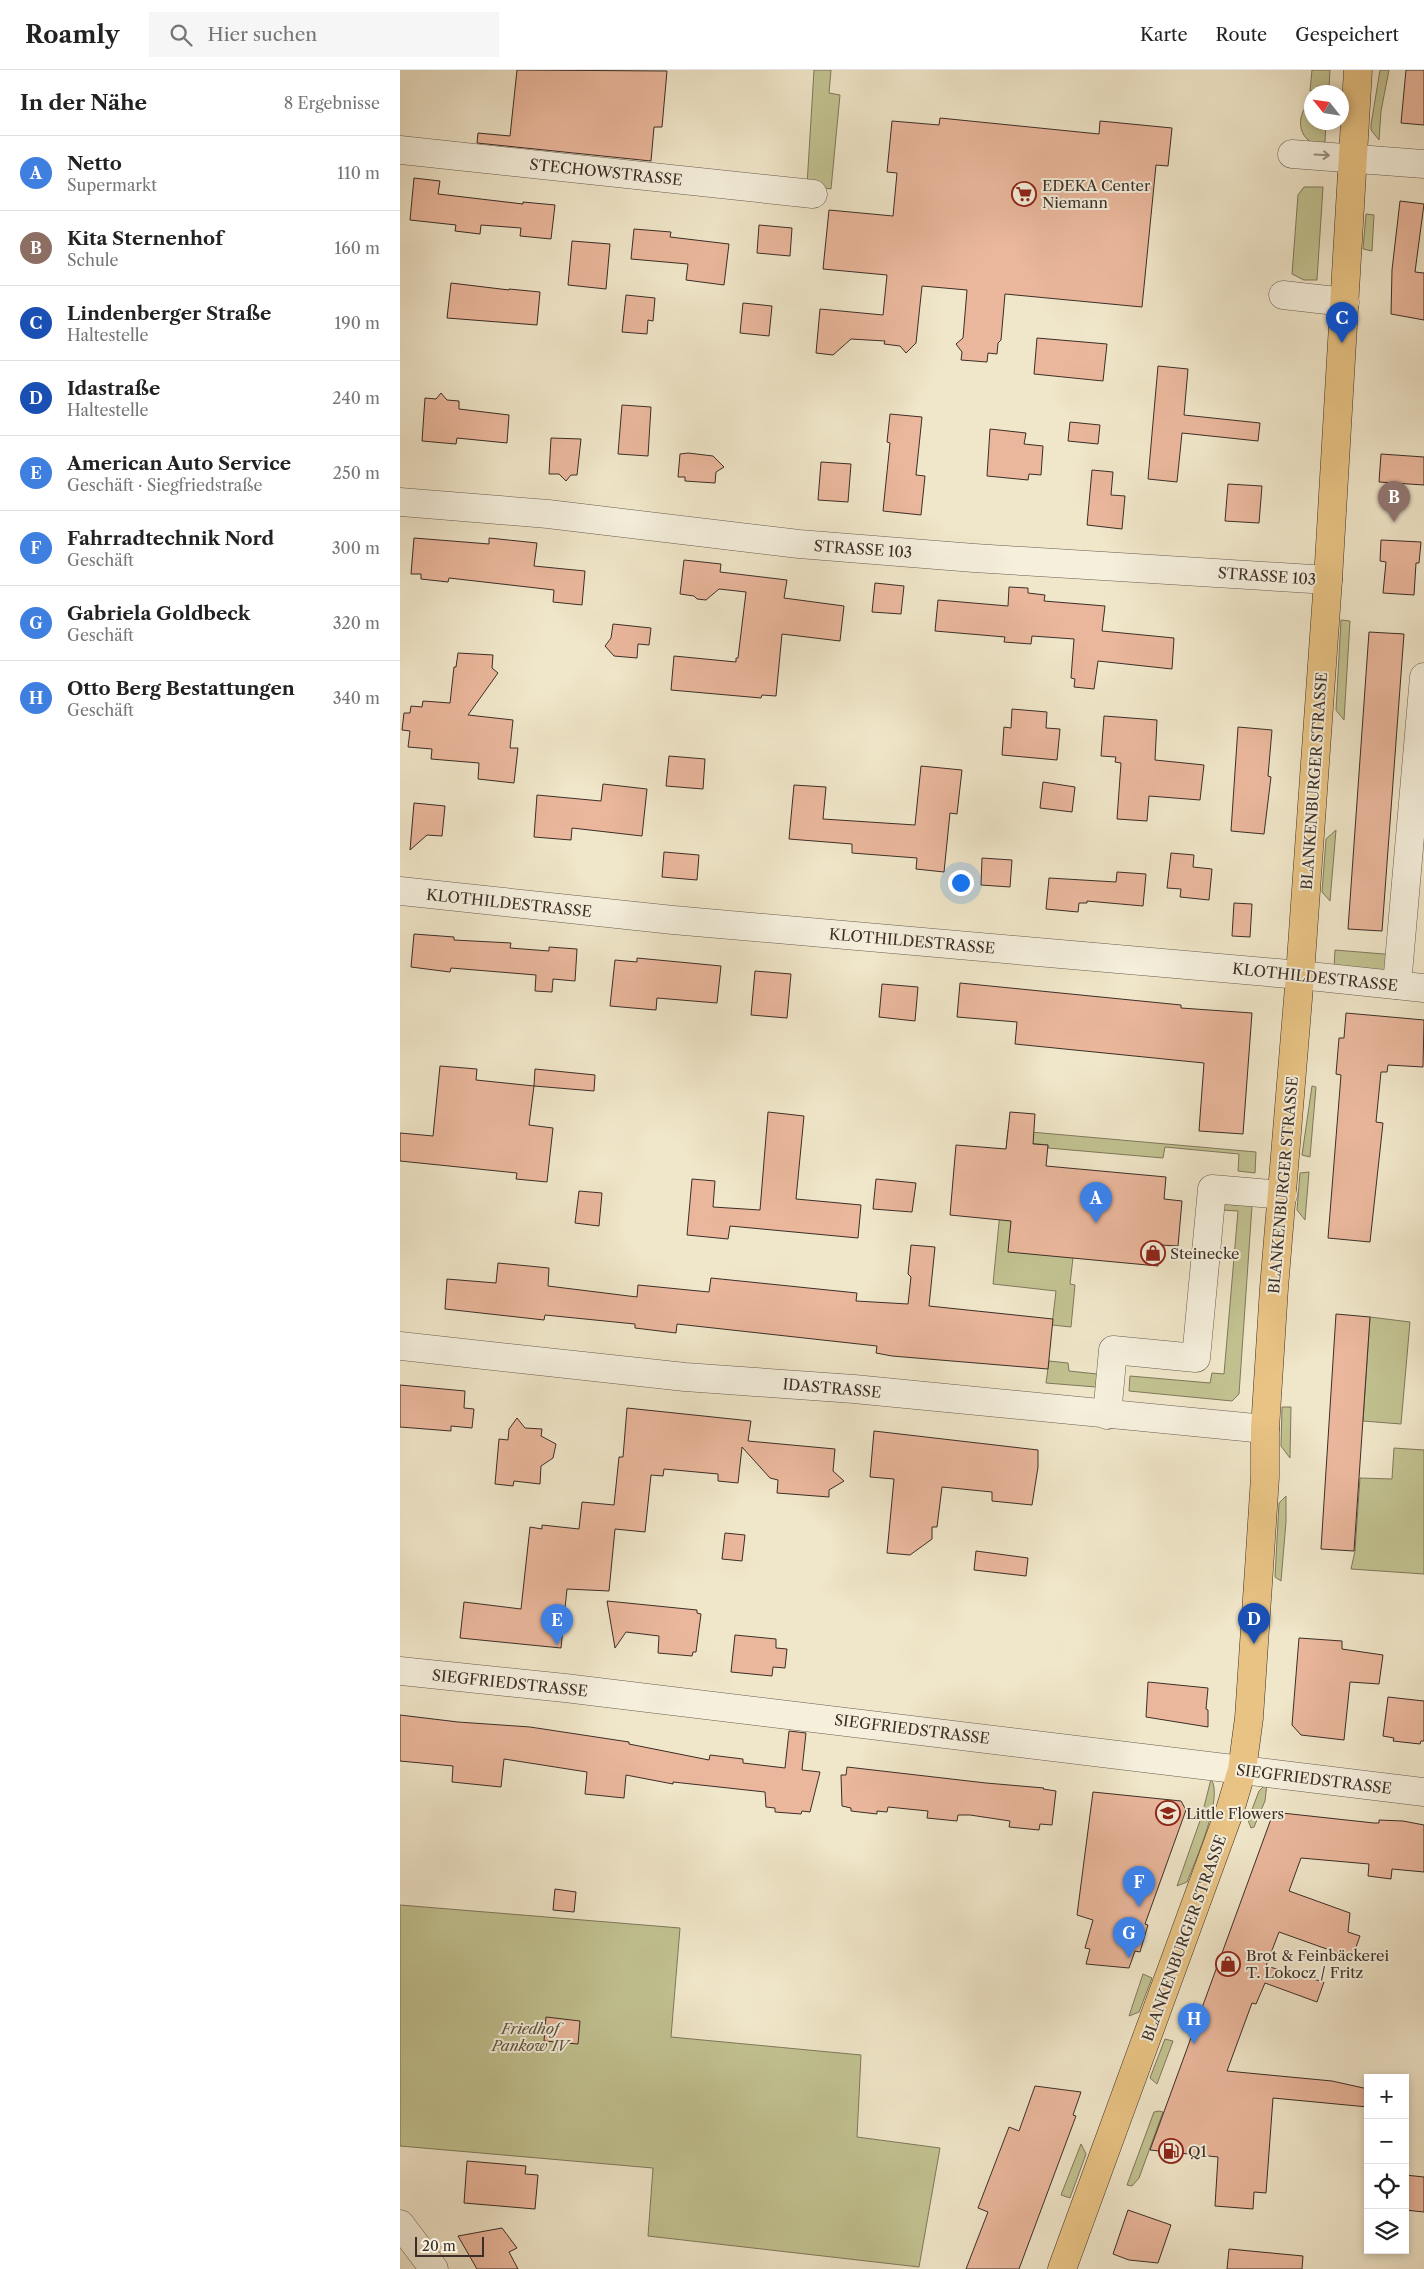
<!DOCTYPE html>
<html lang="de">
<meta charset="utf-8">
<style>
:root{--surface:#fff;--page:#f6f6f6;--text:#222;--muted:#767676;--line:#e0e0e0;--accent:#8f2418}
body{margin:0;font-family:"Libre Caslon Text",serif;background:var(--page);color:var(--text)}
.controls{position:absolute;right:15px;bottom:15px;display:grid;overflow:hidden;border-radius:0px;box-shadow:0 2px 8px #0003}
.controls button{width:45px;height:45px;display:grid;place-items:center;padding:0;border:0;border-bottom:1px solid var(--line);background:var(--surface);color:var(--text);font:25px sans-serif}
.compass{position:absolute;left:904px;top:15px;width:45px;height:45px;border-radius:50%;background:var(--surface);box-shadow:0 2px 8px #0003;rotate:300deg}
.scale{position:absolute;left:15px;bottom:12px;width:69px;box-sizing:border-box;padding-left:5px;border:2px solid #3c2e27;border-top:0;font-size:14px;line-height:18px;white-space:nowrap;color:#3c2e27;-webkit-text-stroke:4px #f5efdc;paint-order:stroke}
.you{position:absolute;left:560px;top:812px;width:18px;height:18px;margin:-12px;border:4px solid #fff;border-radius:50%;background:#1a73e8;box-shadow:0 0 0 8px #1a73e833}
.badge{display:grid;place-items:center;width:32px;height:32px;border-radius:50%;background:var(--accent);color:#fff;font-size:16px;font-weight:700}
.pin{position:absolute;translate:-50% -41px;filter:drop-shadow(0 1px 2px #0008)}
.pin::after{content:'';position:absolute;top:26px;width:18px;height:15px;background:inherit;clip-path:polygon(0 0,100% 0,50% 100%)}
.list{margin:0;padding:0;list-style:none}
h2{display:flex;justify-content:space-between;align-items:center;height:65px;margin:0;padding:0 20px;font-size:21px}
h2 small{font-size:16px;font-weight:400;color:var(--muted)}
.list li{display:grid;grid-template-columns:32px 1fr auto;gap:15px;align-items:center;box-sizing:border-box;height:75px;padding:0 20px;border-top:1px solid var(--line)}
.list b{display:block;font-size:19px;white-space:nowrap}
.list p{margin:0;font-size:16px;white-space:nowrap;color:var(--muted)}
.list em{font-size:16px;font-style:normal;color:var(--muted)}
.icon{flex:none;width:28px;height:28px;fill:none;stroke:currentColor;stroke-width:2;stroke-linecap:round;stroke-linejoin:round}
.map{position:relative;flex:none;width:1024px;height:2199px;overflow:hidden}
header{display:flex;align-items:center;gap:30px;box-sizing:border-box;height:70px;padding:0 25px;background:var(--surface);border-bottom:1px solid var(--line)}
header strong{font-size:24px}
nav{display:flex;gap:28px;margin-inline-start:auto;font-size:18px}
.search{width:350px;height:45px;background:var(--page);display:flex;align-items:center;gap:12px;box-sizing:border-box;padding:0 18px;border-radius:0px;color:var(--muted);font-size:19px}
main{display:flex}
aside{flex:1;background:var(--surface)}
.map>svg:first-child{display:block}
</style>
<header>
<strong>Roamly</strong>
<div class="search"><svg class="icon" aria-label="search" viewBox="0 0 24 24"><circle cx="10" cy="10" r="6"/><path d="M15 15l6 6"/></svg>Hier suchen</div>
<nav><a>Karte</a><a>Route</a><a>Gespeichert</a></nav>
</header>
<main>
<aside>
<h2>In der Nähe<small>8 Ergebnisse</small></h2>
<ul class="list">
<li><span class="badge" style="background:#3f7fe0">A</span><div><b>Netto</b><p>Supermarkt</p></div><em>110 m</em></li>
<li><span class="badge" style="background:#8d6e63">B</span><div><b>Kita Sternenhof</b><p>Schule</p></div><em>160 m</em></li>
<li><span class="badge" style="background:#1a4fb4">C</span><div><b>Lindenberger Straße</b><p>Haltestelle</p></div><em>190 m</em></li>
<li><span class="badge" style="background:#1a4fb4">D</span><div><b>Idastraße</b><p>Haltestelle</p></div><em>240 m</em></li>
<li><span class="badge" style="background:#3f7fe0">E</span><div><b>American Auto Service</b><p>Geschäft · Siegfriedstraße</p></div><em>250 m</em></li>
<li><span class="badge" style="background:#3f7fe0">F</span><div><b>Fahrradtechnik Nord</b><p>Geschäft</p></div><em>300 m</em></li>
<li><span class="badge" style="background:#3f7fe0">G</span><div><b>Gabriela Goldbeck</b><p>Geschäft</p></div><em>320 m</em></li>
<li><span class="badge" style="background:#3f7fe0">H</span><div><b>Otto Berg Bestattungen</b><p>Geschäft</p></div><em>340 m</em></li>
</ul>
</aside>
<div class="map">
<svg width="1024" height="2199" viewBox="0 0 1024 2199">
<rect width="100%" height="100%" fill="#f0e6c9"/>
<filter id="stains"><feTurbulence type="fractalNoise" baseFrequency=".004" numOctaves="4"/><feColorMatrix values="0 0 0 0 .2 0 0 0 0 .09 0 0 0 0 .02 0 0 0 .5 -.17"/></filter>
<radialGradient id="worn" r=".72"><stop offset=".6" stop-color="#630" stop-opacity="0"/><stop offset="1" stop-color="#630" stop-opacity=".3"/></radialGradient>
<g fill="#c2c291" stroke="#7f785c">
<polygon points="414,0 431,0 429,23 440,25 431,119 407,115"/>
<polygon points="912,0 930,0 929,17 910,21"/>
<polygon points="980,0 989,0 981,41 979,70 971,60 971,55"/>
<path d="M911 31 912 52 926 53 925 72 914 74C896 65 897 43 911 31Z"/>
<polygon points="904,117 923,117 917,210 904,210 892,204 898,125"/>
<polygon points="966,144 974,145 972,181 963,179"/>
<polygon points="941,550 950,551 944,650 936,640"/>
<polygon points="936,760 930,831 922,822 926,769"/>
<polygon points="935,880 996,885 995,904 934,898"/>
<polygon points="912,1016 916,1017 910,1087 902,1085"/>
<polygon points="608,1060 856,1082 855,1103 838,1101 839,1084 765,1077 763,1088 648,1078 648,1075 619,1072 673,1188 670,1214 675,1215 671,1257 652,1255 656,1221 593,1214"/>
<polygon points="909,1102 905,1150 897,1140 900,1103"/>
<polygon points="822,1134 852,1136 839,1324 832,1331 729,1321 730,1306 810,1313 812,1303 824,1304 838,1141 822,1140"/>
<polygon points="970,1247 1010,1252 1001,1354 963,1351"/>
<polygon points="649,1291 668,1293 669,1301 697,1304 696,1317 646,1313"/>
<polygon points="882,1337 891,1337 890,1388 881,1376"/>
<polygon points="994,1378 1024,1380 1024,1504 951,1499 955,1481 960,1408 992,1409"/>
<polygon points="886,1426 886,1452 881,1511 875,1507 879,1433"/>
<path d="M811 1709C824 1727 795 1791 787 1812L777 1816 802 1745Z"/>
<polygon points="867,1713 865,1731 854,1757 851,1758 848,1750 859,1721"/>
<polygon points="0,1835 280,1858 271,1967 461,1985 457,2067 540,2078 519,2197 248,2166 253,2098 0,2076"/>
<polygon points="743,1904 752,1908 739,1942 729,1946"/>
<polygon points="765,1969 773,1971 757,2014 750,2008"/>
<polygon points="759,2041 763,2042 739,2108 732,2116 727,2115 754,2042"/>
<polygon points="681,2074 686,2084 670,2128 661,2125"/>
</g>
<g fill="#eab79c" stroke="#3c2e27">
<polygon points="117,0 267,1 262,57 254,57 251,91 77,73 78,63 110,66"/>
<polygon points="1006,0 1024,0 1024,55 1001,53"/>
<polygon points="540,48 699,64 700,51 772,58 768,96 756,95 742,237 605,224 601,270 598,273 597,284 588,283 587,292 561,290 562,282 556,274 563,268 567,220 522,216 516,273 506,283 500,276 484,274 485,271 451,269 433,285 416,283 420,239 483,245 487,205 423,199 429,140 493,146 497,103 487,102 492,51 539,55"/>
<polygon points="14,108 40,111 38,124 123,134 123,132 155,135 151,169 120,166 121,158 81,155 80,164 55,161 56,155 10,150"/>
<polygon points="1000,131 1024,134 1015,202 1024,203 1024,250 991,244 992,200"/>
<polygon points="359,155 392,158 390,186 357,183"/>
<polygon points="234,159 271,162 270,167 329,174 324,215 286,210 288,194 231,189"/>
<polygon points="172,171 210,174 206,219 168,215"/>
<polygon points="51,213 109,220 109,219 140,222 137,255 47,248"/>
<polygon points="226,225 255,228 253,251 248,250 247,264 222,262"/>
<polygon points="343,233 372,236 369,266 340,263"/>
<polygon points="637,268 707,274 703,311 634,304"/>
<polygon points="758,296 788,299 784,345 860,353 858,371 782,363 777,412 748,409"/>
<polygon points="41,323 47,330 59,331 59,339 109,345 107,373 57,368 56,374 22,371 25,328 36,329"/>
<polygon points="222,335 251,337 248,386 218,384"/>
<polygon points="490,344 522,347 516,405 525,406 521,445 483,441 490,373 487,372"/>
<polygon points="670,352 700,355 698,374 668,371"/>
<polygon points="590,359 626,363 624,374 643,376 641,405 629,404 628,410 587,406"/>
<polygon points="151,368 181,369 177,405 171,405 166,411 159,404 149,404"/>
<polygon points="288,383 313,386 324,397 316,402 315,413 285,411 285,407 278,407 280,384"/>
<polygon points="981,384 1024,387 1024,415 979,412"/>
<polygon points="421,392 451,394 448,432 418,430"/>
<polygon points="692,400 713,402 711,425 725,426 722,459 687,455"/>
<polygon points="828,414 862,416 859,453 825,451"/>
<polygon points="14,468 89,474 89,468 137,473 134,496 185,501 182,535 153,532 154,520 49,508 48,512 21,509 21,504 11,504"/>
<polygon points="981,470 1021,472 1019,493 1016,493 1014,525 983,523 986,492 980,491"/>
<polygon points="284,490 321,494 320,502 387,510 384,528 444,536 440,571 382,564 376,626 362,625 361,628 271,620 274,586 336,592 336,588 338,588 346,522 319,519 306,530 297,529 294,526 280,524"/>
<polygon points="475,513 504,516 501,544 472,542"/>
<polygon points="609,517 628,518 628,523 645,525 644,531 705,536 702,561 774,568 772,599 698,591 694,619 674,617 675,609 671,608 674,569 632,566 631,574 604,572 605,567 535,561 538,530 608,536"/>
<polygon points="213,554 251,558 249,575 238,574 237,588 214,586 205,576 211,568"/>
<polygon points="969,562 1004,564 982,861 948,859"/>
<polygon points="58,583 93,585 92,598 98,603 68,645 113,650 110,678 118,678 114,713 78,709 79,693 31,689 32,679 8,677 10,661 2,660 4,643 10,643 11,636 22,637 23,631 50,633 54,597 56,597"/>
<polygon points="612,639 647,642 646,658 660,659 657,690 602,685 604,657 611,658"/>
<polygon points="704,646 757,650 755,690 804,695 800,730 749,726 747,751 717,749 721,693 715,692 716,687 701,686"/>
<polygon points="838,657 872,660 868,706 871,707 864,764 831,761"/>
<polygon points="269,686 305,689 303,719 266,716"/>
<polygon points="521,696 562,700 557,744 550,743 544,802 516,799 517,788 452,783 452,774 389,769 394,715 426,717 423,749 515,755"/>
<polygon points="643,712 675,717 672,742 640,738"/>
<polygon points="203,714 247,719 242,766 172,758 171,770 134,767 137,725 201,731"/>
<polygon points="14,733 45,736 42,766 27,765 10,780"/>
<polygon points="264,782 299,785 297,810 262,807"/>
<polygon points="771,783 794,785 793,797 812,799 809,830 780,827 781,819 767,818"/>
<polygon points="582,788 612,790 610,817 581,815"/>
<polygon points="717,802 746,804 743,836 687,831 687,833 679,833 678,842 646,839 649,808 716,812"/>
<polygon points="834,833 852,834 850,867 832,866"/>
<polygon points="14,864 54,867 54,870 111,873 110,878 149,881 149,877 177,879 175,911 153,909 152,922 135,921 136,905 51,898 50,902 11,897"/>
<polygon points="237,888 321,896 317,933 257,928 256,940 210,936 215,890 237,892"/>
<polygon points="355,901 391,904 387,948 351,945"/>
<polygon points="560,913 781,935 781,938 852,943 843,1064 799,1061 804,993 615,974 617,952 557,947"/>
<polygon points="482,914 518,917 515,951 479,947"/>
<polygon points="946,943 1024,950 1023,997 988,995 987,1002 981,1002 976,1052 983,1053 970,1172 928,1168 941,1005 936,1004 939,968 944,968"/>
<polygon points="40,996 77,999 76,1010 134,1016 129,1055 153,1058 147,1112 116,1109 117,1103 0,1091 0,1063 33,1066"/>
<polygon points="135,999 195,1005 194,1021 134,1016"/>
<polygon points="368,1042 404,1046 396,1129 461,1135 458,1168 330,1156 328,1169 287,1165 292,1109 315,1111 313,1137 360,1140"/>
<polygon points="610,1042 635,1044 633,1074 648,1075 646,1096 766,1107 764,1129 782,1131 778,1176 760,1175 758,1196 608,1182 611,1151 550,1145 556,1075 606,1079"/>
<polygon points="476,1109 516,1113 512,1142 473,1139"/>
<polygon points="179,1121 202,1123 199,1156 175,1153"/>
<polygon points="511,1175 535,1177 529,1236 653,1249 648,1299 492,1286 476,1283 477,1276 277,1254 276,1263 235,1258 235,1254 145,1245 144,1250 45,1239 47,1209 96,1213 98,1193 149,1198 148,1216 237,1227 238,1215 309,1222 311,1208 457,1223 456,1231 508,1234 511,1207 508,1204"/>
<polygon points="936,1244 970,1247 954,1481 921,1479"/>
<polygon points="0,1315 65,1321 64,1338 74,1339 72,1358 51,1356 51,1361 0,1357"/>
<polygon points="227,1338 351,1351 348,1371 435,1379 433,1401 444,1411 429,1420 429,1427 377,1423 378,1410 370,1408 342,1377 338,1413 318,1411 318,1404 264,1399 263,1406 251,1405 245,1462 215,1459 209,1521 167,1519 161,1578 60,1568 64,1532 121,1539 130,1457 142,1459 142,1455 179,1459 182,1432 214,1435 219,1387 223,1387"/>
<polygon points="117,1348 125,1358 142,1359 141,1366 156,1374 153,1388 141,1396 140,1414 114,1411 113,1416 95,1414 99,1369 108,1370 109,1359"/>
<polygon points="474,1361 638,1380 638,1397 632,1435 592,1431 592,1422 542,1417 537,1457 532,1457 532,1469 510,1485 487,1483 494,1409 470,1407"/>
<polygon points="325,1463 345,1465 342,1491 322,1489"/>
<polygon points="576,1481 628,1488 626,1506 574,1500"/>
<polygon points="207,1531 297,1540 297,1543 301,1544 296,1582 293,1582 292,1586 258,1583 259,1566 226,1562 215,1578"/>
<polygon points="335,1565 376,1569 376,1578 387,1579 385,1598 373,1597 372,1606 331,1602"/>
<polygon points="899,1568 942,1571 942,1579 983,1585 979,1614 950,1612 944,1670 901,1665 892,1655"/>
<polygon points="748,1612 808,1618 806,1639 808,1640 808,1657 746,1647"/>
<polygon points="988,1627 1024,1631 1024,1671 1021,1671 1020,1674 993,1671 994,1668 983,1666"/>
<polygon points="0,1645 58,1652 130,1657 229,1672 229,1674 309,1690 310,1685 343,1689 343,1693 385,1698 389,1661 406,1663 402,1700 420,1702 410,1742 402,1741 401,1744 375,1742 375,1738 366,1737 365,1722 273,1712 273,1714 226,1705 224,1728 185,1724 187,1702 104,1689 101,1717 52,1712 53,1696 0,1691"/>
<polygon points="447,1697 586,1713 644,1718 643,1719 656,1721 652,1755 640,1754 639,1760 609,1757 610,1751 570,1745 558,1745 557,1751 527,1748 528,1741 488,1737 487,1742 477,1741 477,1744 451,1741 451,1738 442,1736 441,1705 446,1705"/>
<polygon points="693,1722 781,1731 786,1740 745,1854 748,1855 740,1882 735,1881 729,1898 686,1894 690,1879 685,1878 693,1850 677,1845"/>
<polygon points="882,1743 974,1753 979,1753 979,1750 1003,1751 1024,1755 1024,1802 992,1799 991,1809 968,1806 969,1794 901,1788 889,1821 950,1843 948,1862 960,1866 952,1888 879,1862 866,1896 924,1912 917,1932 865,1913 856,1934 852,1933 827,2001 932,2011 968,2019 968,2037 873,2028 866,2123 854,2122 853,2139 815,2136 818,2087 750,2080 871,1749"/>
<polygon points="155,1819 176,1822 174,1842 153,1840"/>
<polygon points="146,1947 180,1951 178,1974 144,1971"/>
<polygon points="635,2016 681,2022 673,2045 676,2046 619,2199 566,2199 588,2142 578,2138 609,2057 619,2061"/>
<polygon points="67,2091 126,2096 125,2104 138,2105 135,2139 64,2133"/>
<polygon points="1005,2105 1024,2107 1024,2142 1005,2140"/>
<polygon points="728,2140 771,2155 758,2193 729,2190 713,2184"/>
<polygon points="102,2158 117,2178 109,2182 118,2199 77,2199 58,2166"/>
<polygon points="829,2179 903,2186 902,2199 827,2199"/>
</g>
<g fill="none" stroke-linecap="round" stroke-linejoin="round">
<defs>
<g id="minor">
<polyline points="0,80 413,124"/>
<polyline points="892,84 1024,94"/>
<polyline points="883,225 945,232"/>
<polyline points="0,432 148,444 399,474 574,488 928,510"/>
<polyline points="0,821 273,850 900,905 1024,918"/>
<polyline points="997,915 1024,607"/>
<polyline points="0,1276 285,1307 454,1319 865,1359"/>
<polyline points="707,1345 713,1280 796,1288 812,1119 883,1125"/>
<polyline points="0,1601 165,1618 1024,1722"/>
<polyline points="0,2154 34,2199"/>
</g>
<polyline id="major" points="662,2199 830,1740 842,1700 849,1648 859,1499 865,1407 865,1359 874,1218 900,905 928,510 958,0"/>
</defs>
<use href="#minor" stroke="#695c50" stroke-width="29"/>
<use href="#major" stroke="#3c2e27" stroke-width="29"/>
<use href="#minor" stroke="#f5efdc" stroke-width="28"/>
<use href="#major" stroke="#e8c384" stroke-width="28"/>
</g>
<defs><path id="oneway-shaft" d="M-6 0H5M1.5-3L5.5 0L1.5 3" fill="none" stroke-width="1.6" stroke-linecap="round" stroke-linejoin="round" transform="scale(1.25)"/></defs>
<use stroke="#988e82" href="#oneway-shaft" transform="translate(922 85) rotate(3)"/>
<defs>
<symbol id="supermarket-ring" viewBox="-11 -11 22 22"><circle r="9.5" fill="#f5efdc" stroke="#8f2418" stroke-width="1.5"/><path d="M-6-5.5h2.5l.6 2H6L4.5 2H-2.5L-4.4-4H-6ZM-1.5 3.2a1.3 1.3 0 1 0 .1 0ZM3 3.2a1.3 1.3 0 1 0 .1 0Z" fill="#8f2418"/></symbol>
<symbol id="shop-ring" viewBox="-11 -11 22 22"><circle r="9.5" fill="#f5efdc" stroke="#8f2418" stroke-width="1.5"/><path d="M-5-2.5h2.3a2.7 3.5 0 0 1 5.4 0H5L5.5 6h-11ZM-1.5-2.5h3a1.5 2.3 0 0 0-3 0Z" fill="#8f2418"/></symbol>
<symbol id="school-ring" viewBox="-11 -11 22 22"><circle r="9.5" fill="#f5efdc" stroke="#8f2418" stroke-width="1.5"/><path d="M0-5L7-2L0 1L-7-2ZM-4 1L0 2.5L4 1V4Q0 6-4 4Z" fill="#8f2418"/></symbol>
<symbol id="fuel-ring" viewBox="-11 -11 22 22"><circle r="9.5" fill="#f5efdc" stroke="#8f2418" stroke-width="1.5"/><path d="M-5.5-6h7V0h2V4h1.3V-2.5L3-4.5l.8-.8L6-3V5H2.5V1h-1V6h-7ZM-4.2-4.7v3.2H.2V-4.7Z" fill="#8f2418"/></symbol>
</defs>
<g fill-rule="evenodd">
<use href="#supermarket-ring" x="610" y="110" width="28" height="28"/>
<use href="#shop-ring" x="739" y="1169" width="28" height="28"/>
<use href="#school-ring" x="754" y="1729" width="28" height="28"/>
<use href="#shop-ring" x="814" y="1880" width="28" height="28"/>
<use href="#fuel-ring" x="757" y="2067" width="28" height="28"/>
</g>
<g text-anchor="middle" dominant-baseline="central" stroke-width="4" stroke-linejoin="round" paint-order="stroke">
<g font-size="15" fill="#3c2e27" stroke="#f5efdc">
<text transform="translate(206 102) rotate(6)">STECHOWSTRASSE</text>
<text transform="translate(463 479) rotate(4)">STRASSE 103</text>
<text transform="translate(867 506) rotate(4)">STRASSE 103</text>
<text transform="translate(914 711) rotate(-86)">BLANKENBURGER STRASSE</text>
<text transform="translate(109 833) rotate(6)">KLOTHILDESTRASSE</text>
<text transform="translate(512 871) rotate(5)">KLOTHILDESTRASSE</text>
<text transform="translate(915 907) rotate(6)">KLOTHILDESTRASSE</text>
<text transform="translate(883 1115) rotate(-85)">BLANKENBURGER STRASSE</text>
<text transform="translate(432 1318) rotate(5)">IDASTRASSE</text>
<text transform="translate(110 1613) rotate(6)">SIEGFRIEDSTRASSE</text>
<text transform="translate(512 1659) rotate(7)">SIEGFRIEDSTRASSE</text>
<text transform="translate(914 1709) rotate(7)">SIEGFRIEDSTRASSE</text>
<text transform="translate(784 1868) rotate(-70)">BLANKENBURGER STRASSE</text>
</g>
<g font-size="15" fill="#3c2e27" stroke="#f5efdc" text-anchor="start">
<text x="642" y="115">EDEKA Center<tspan x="642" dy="17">Niemann</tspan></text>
<text x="770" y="1183">Steinecke</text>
<text x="786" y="1743">Little Flowers</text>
<text x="846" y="1885">Brot &amp; Feinbäckerei<tspan x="846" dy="17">T. Lokocz / Fritz</tspan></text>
<text x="788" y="2081">Q1</text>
</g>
<g font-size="15" font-style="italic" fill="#5e5342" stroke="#f5efdc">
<text x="130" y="1958">Friedhof<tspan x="130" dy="17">Pankow IV</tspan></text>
</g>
</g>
<rect width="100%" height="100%" filter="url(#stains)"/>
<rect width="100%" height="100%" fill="url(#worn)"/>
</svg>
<div class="controls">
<button>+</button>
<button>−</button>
<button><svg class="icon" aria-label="locate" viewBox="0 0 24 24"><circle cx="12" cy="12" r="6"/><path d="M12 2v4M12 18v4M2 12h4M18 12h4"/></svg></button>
<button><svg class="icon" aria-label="layers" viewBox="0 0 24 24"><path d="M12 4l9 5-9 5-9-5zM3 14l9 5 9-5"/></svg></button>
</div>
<svg class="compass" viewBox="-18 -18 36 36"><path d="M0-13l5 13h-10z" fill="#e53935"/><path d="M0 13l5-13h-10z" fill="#767676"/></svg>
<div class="scale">20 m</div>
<div class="you"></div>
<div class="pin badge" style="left:696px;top:1153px;background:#3f7fe0">A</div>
<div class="pin badge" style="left:994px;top:452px;background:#8d6e63">B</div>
<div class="pin badge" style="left:942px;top:273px;background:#1a4fb4">C</div>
<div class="pin badge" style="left:854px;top:1574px;background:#1a4fb4">D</div>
<div class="pin badge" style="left:157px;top:1575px;background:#3f7fe0">E</div>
<div class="pin badge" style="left:739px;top:1837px;background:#3f7fe0">F</div>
<div class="pin badge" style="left:729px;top:1888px;background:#3f7fe0">G</div>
<div class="pin badge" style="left:794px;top:1974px;background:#3f7fe0">H</div>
</div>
</main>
